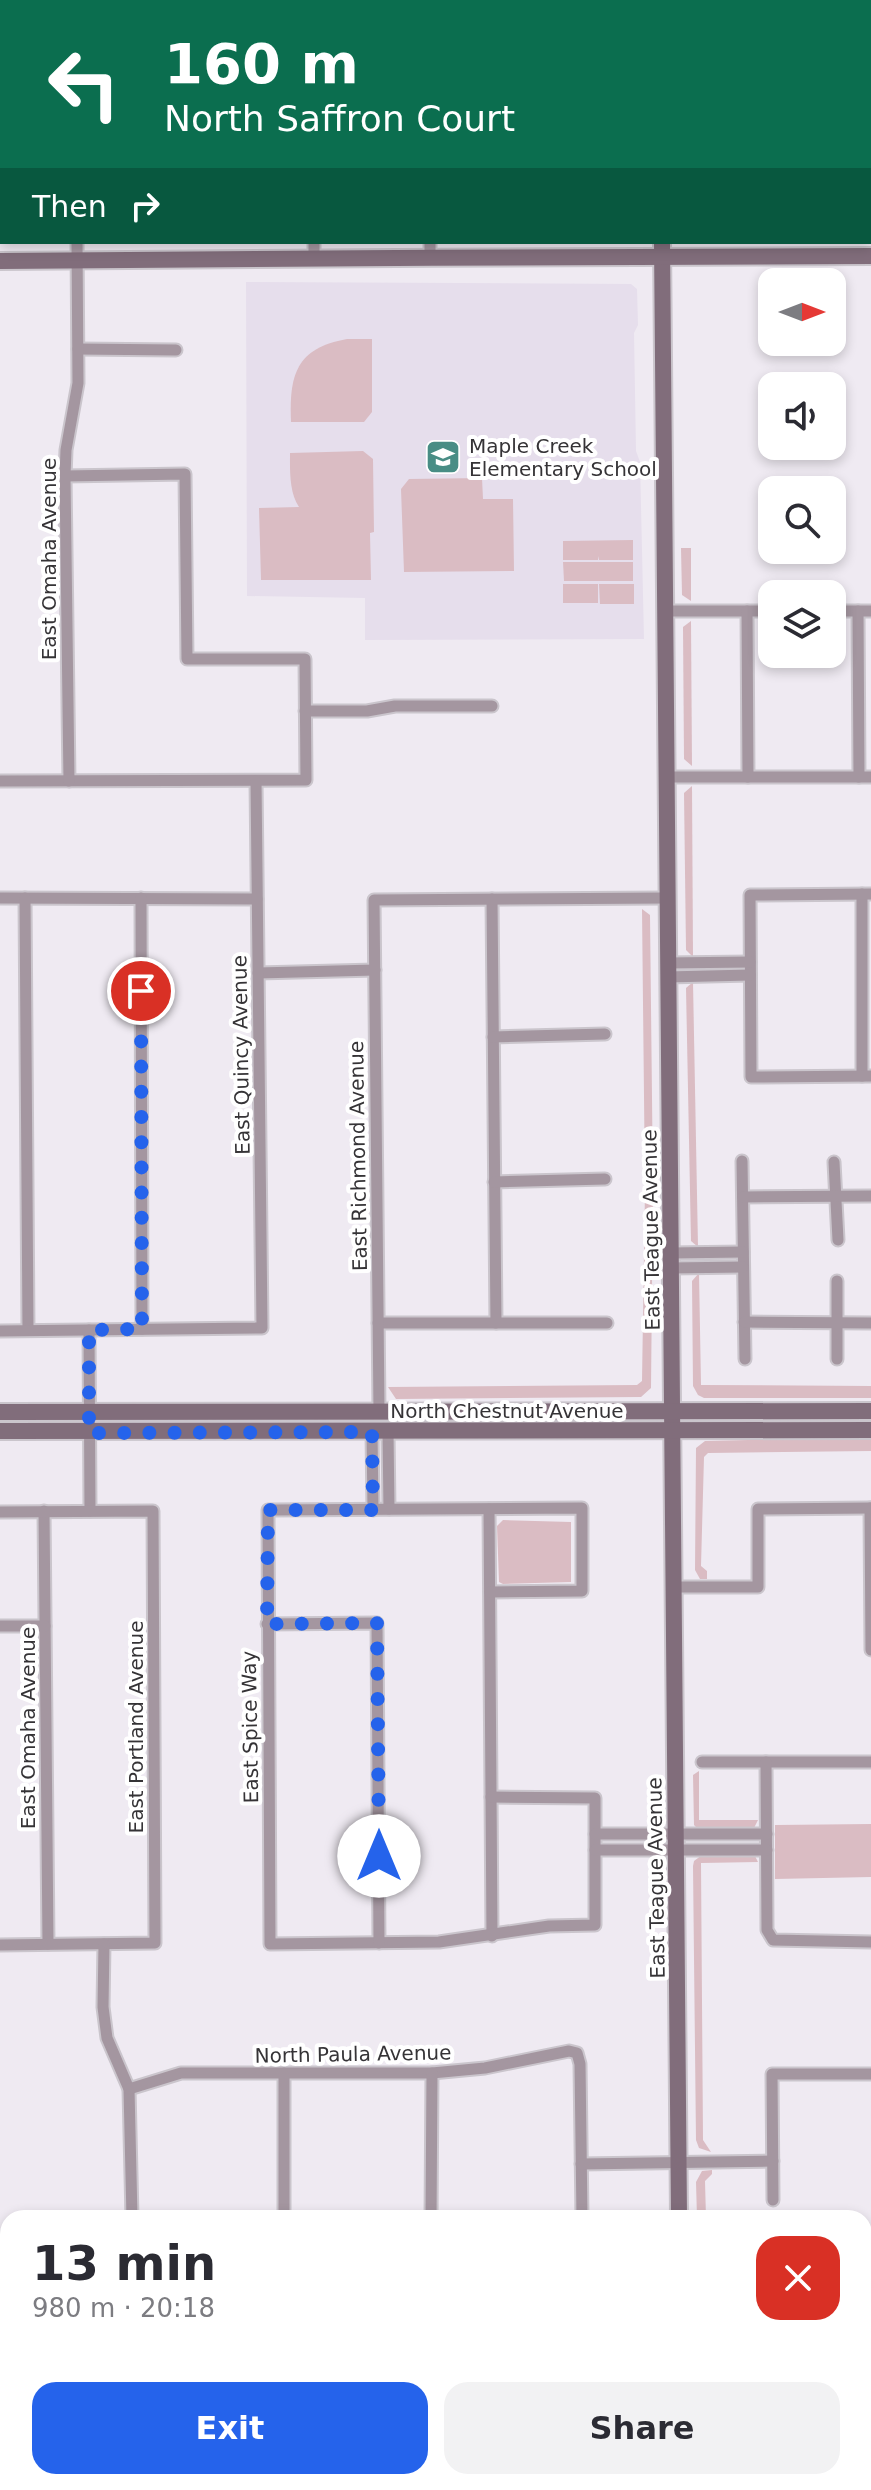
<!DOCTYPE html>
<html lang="en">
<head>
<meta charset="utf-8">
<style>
  body { margin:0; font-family:"DejaVu Sans",sans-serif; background:#f2f2f3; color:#2b2b33; height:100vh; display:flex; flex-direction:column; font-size:30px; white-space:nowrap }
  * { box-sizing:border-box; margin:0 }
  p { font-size:26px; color:#7c7c81 }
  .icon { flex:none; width:44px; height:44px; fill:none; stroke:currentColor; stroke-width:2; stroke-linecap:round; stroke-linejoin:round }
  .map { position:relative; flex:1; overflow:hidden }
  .panel { position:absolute; left:0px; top:2210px; width:872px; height:280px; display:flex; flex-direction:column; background:#fff; border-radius:24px 24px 0 0; box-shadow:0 4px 12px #0003 }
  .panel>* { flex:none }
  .guide { position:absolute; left:0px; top:0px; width:872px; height:244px; box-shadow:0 4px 12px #0003; background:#0b6e4f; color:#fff; overflow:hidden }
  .needle { width:52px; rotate:90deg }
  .buttons { position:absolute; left:758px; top:268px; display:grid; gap:16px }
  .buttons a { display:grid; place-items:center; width:88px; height:88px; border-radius:16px; background:#fff; box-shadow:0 4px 12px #0003; font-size:40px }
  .pin { position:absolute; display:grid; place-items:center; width:68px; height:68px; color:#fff; margin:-34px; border:4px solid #fff; border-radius:50%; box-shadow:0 2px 8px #0007 }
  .me { position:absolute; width:88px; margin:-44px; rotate:0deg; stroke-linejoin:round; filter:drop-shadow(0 0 6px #0008) }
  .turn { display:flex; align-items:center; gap:28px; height:168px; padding:0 32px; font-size:36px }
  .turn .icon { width:104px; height:104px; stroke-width:2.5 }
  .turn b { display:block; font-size:56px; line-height:68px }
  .then { display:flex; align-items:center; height:76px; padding:0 32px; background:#0003; gap:16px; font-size:30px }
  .round { display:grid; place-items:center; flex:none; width:84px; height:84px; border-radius:24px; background:#f2f2f3 }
  .overview { display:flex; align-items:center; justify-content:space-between; height:136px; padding:0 32px }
  h1 { font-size:48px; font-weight:600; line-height:60px }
  .primary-button { display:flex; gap:16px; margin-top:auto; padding:16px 32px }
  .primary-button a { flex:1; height:92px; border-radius:24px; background:#2563eb; color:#fff; font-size:32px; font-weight:600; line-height:92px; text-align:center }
  .primary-button a+a { background:#f2f2f3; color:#2b2b33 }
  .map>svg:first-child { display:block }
</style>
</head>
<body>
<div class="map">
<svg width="871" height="2490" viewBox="0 0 871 2490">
  <rect width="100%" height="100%" fill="#efeaf2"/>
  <polygon fill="#e6deec" points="246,282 631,284 637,289 638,325 634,333 636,451 640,462 644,639 365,640 365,598 247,596"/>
  <g fill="#dabcc3">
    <path d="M 347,339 L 372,339 L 372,412 L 364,422 L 291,422 C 289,375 296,348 347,339 Z"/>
    <path d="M 363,451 L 373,459 L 374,532 L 370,533 L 371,580 L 261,580 L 259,508 L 299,507 C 289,492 290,470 290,453 Z"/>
    <polygon points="482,478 483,499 513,499 514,571 404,572 401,489 409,479"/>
    <polygon points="633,540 633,560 599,560 598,556 598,560 563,560 563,541"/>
    <polygon points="681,548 691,548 691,601 682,595"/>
    <polygon points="563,562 633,562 633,581 564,581"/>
    <rect x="563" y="584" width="35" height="19"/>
    <polygon points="599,584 634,584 634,604 600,604"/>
    <polygon points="691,621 692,766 684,759 683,627"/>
    <polygon points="692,786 693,957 686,950 684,793"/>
    <polygon points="642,909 650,915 653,1189 651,1388 641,1397 396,1399 388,1387 637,1385 642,1381 645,1189"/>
    <polygon points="693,982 698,1247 691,1241 686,988"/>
    <polygon points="699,1273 701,1385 871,1386 871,1398 704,1398 698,1395 693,1386 692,1281"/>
    <polygon points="748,1440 871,1440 871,1451 708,1453 704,1457 701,1566 707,1571 707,1579 700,1579 695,1570 696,1448 705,1441"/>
    <polygon points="503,1520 571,1522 571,1582 503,1584 499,1582 497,1526"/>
    <polygon points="699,1771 699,1820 758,1820 754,1828 698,1829 694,1825 693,1775"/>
    <polygon points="871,1824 871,1877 775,1879 775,1825"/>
    <polygon points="702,1855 751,1855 755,1856 758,1862 701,1863 703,2140 711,2152 699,2148 696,2140 693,1866 694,1861"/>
    <polygon points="712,2170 712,2174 705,2181 706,2218 697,2218 696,2182 702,2171"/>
  </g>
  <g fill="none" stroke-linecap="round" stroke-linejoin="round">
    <g stroke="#cac5cc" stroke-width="15">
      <g id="street">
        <polyline points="77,0 77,2"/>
        <polyline points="427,0 427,2"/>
        <polyline points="743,0 743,2"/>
        <polyline points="870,57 871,57"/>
        <polyline points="870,173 871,173"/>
        <polyline points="314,242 314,260"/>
        <polyline points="430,242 430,259"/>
        <polyline points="78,349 176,350"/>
        <polyline points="665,611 772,611"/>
        <polyline points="747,611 748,777"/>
        <polyline points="832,611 871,611"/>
        <polyline points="858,611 859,777"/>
        <polyline points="305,711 367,711 395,706 492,706"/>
        <polyline points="666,777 871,777"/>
        <polyline points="0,781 306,780 305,659 187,659 185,474 65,476"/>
        <polyline points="69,781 65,476 66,450 78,383 77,242"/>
        <polyline points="862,894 862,1076"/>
        <polyline points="871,894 750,895 751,1077 871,1076"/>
        <polyline points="0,898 257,899"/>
        <polyline points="25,898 28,1330"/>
        <polyline points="141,898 142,1329"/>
        <polyline points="492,899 496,1323"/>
        <polyline points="667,963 750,962"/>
        <polyline points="258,973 375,970"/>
        <polyline points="667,977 750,975"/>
        <polyline points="493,1037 605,1034"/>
        <polyline points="742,1161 745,1359"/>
        <polyline points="834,1162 838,1240"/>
        <polyline points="494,1182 605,1179"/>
        <polyline points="743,1197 871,1196"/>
        <polyline points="671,1253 743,1252"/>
        <polyline points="671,1268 743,1267"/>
        <polyline points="744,1322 871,1323"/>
        <polyline points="378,1323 607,1323"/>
        <polyline points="89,1330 90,1511"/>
        <polyline points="0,1331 262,1328 256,781"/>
        <polyline points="837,1359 837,1281"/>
        <polyline points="379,1411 374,900 666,898"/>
        <polyline points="372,1432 373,1510"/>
        <polyline points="388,1432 389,1509"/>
        <polyline points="870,1508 871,1650"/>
        <polyline points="489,1509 492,1936"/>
        <polyline points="44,1511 48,1944"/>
        <polyline points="0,1512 153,1511 155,1943 0,1945"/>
        <polyline points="674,1587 758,1587 758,1509 871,1508"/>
        <polyline points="490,1592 582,1591 582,1508 268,1510 270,1944 439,1942 549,1926 595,1925 595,1798 491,1797"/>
        <polyline points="267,1624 377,1623 379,1943"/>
        <polyline points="0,1626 45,1626"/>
        <polyline points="702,1762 871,1762"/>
        <polyline points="766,1762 767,1930 773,1940 871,1942"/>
        <polyline points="595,1834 767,1834"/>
        <polyline points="595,1850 767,1850"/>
        <polyline points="104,1944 103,2007 107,2038 129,2089 132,2218"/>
        <polyline points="284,2073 284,2218"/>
        <polyline points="129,2089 181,2073 432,2073 485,2068 569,2051 577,2053 580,2064 582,2218"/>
        <polyline points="581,2164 773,2161"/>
        <polyline points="773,2200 772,2074 871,2074"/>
        <polyline points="431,2218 432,2073"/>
        <polyline points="864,2335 871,2335"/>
        <polyline points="864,2465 871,2465"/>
        <polyline points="137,2482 137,2488 177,2482"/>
      </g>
    </g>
    <g stroke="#cac5cc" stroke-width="20">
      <g id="secondary">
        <polyline points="659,0 659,2"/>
        <polyline points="662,242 679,2218"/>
        <path d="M 0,261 C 290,260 581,255 871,256"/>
        <polyline points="0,1412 871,1411"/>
        <polyline points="0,1431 871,1430"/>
        <polyline points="671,2482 671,2490"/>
        <polyline points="693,2482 693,2490"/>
      </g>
    </g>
    <use href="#street" stroke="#a496a0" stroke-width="11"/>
    <use href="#secondary" stroke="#816d7b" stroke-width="16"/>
  </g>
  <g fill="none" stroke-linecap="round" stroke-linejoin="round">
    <polyline stroke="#2563eb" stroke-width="14" stroke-dasharray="0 25.2" points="141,991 142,1329 89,1330 89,1433 372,1432 373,1510 268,1510 267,1624 377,1623 379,1856"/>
  </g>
  <defs>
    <g id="school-square" transform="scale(1.8)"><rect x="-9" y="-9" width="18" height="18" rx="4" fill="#488d85" stroke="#fff"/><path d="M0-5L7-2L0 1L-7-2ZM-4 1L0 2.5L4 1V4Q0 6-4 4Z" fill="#fff"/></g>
  </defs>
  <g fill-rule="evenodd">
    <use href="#school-square" x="443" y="457"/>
  </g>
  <g text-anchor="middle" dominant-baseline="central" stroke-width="8" stroke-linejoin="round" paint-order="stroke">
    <g font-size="20" fill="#353336" stroke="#fff" text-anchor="start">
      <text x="469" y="446">Maple Creek<tspan x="469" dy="23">Elementary School</tspan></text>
    </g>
    <g font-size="20" fill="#353336" stroke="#fff">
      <text transform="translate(49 559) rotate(-90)">East Omaha Avenue</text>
      <text transform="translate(241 1055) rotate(-91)">East Quincy Avenue</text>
      <text transform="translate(358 1156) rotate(-91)">East Richmond Avenue</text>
      <text transform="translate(651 1230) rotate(-91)">East Teague Avenue</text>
      <text x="507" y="1411">North Chestnut Avenue</text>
      <text transform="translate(136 1727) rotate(-90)">East Portland Avenue</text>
      <text transform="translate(250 1727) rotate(-91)">East Spice Way</text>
      <text transform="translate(28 1728) rotate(-90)">East Omaha Avenue</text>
      <text transform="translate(656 1878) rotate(-91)">East Teague Avenue</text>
      <text transform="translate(353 2054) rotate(-1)">North Paula Avenue</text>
    </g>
  </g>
</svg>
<div class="buttons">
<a><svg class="needle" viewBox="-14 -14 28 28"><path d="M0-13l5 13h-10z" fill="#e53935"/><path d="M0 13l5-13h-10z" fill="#7c7c81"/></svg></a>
<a><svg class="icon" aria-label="sound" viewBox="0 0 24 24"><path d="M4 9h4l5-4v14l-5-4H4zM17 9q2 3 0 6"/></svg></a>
<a><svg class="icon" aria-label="search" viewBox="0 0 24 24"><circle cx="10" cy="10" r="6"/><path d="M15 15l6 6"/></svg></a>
<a><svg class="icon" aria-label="layers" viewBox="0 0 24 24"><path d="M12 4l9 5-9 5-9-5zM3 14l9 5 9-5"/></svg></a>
</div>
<div class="pin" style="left:141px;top:991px;background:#d93025"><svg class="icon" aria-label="arrive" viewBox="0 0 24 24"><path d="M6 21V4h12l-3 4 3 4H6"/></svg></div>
<svg class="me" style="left:379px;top:1856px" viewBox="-20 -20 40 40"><circle r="19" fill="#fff"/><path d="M0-13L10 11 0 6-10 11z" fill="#2563eb"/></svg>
<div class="guide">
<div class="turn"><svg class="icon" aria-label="left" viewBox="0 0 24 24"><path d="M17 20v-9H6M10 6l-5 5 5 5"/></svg><div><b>160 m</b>North Saffron Court</div></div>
<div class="then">Then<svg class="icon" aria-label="right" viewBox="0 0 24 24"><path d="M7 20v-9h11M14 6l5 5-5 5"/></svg></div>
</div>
<section class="panel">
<div class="overview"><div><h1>13 min</h1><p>980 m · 20:18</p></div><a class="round" style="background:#d93025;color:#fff"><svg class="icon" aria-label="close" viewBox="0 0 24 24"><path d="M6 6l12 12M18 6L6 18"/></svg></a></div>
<div class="primary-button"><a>Exit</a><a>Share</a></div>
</section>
</div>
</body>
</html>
